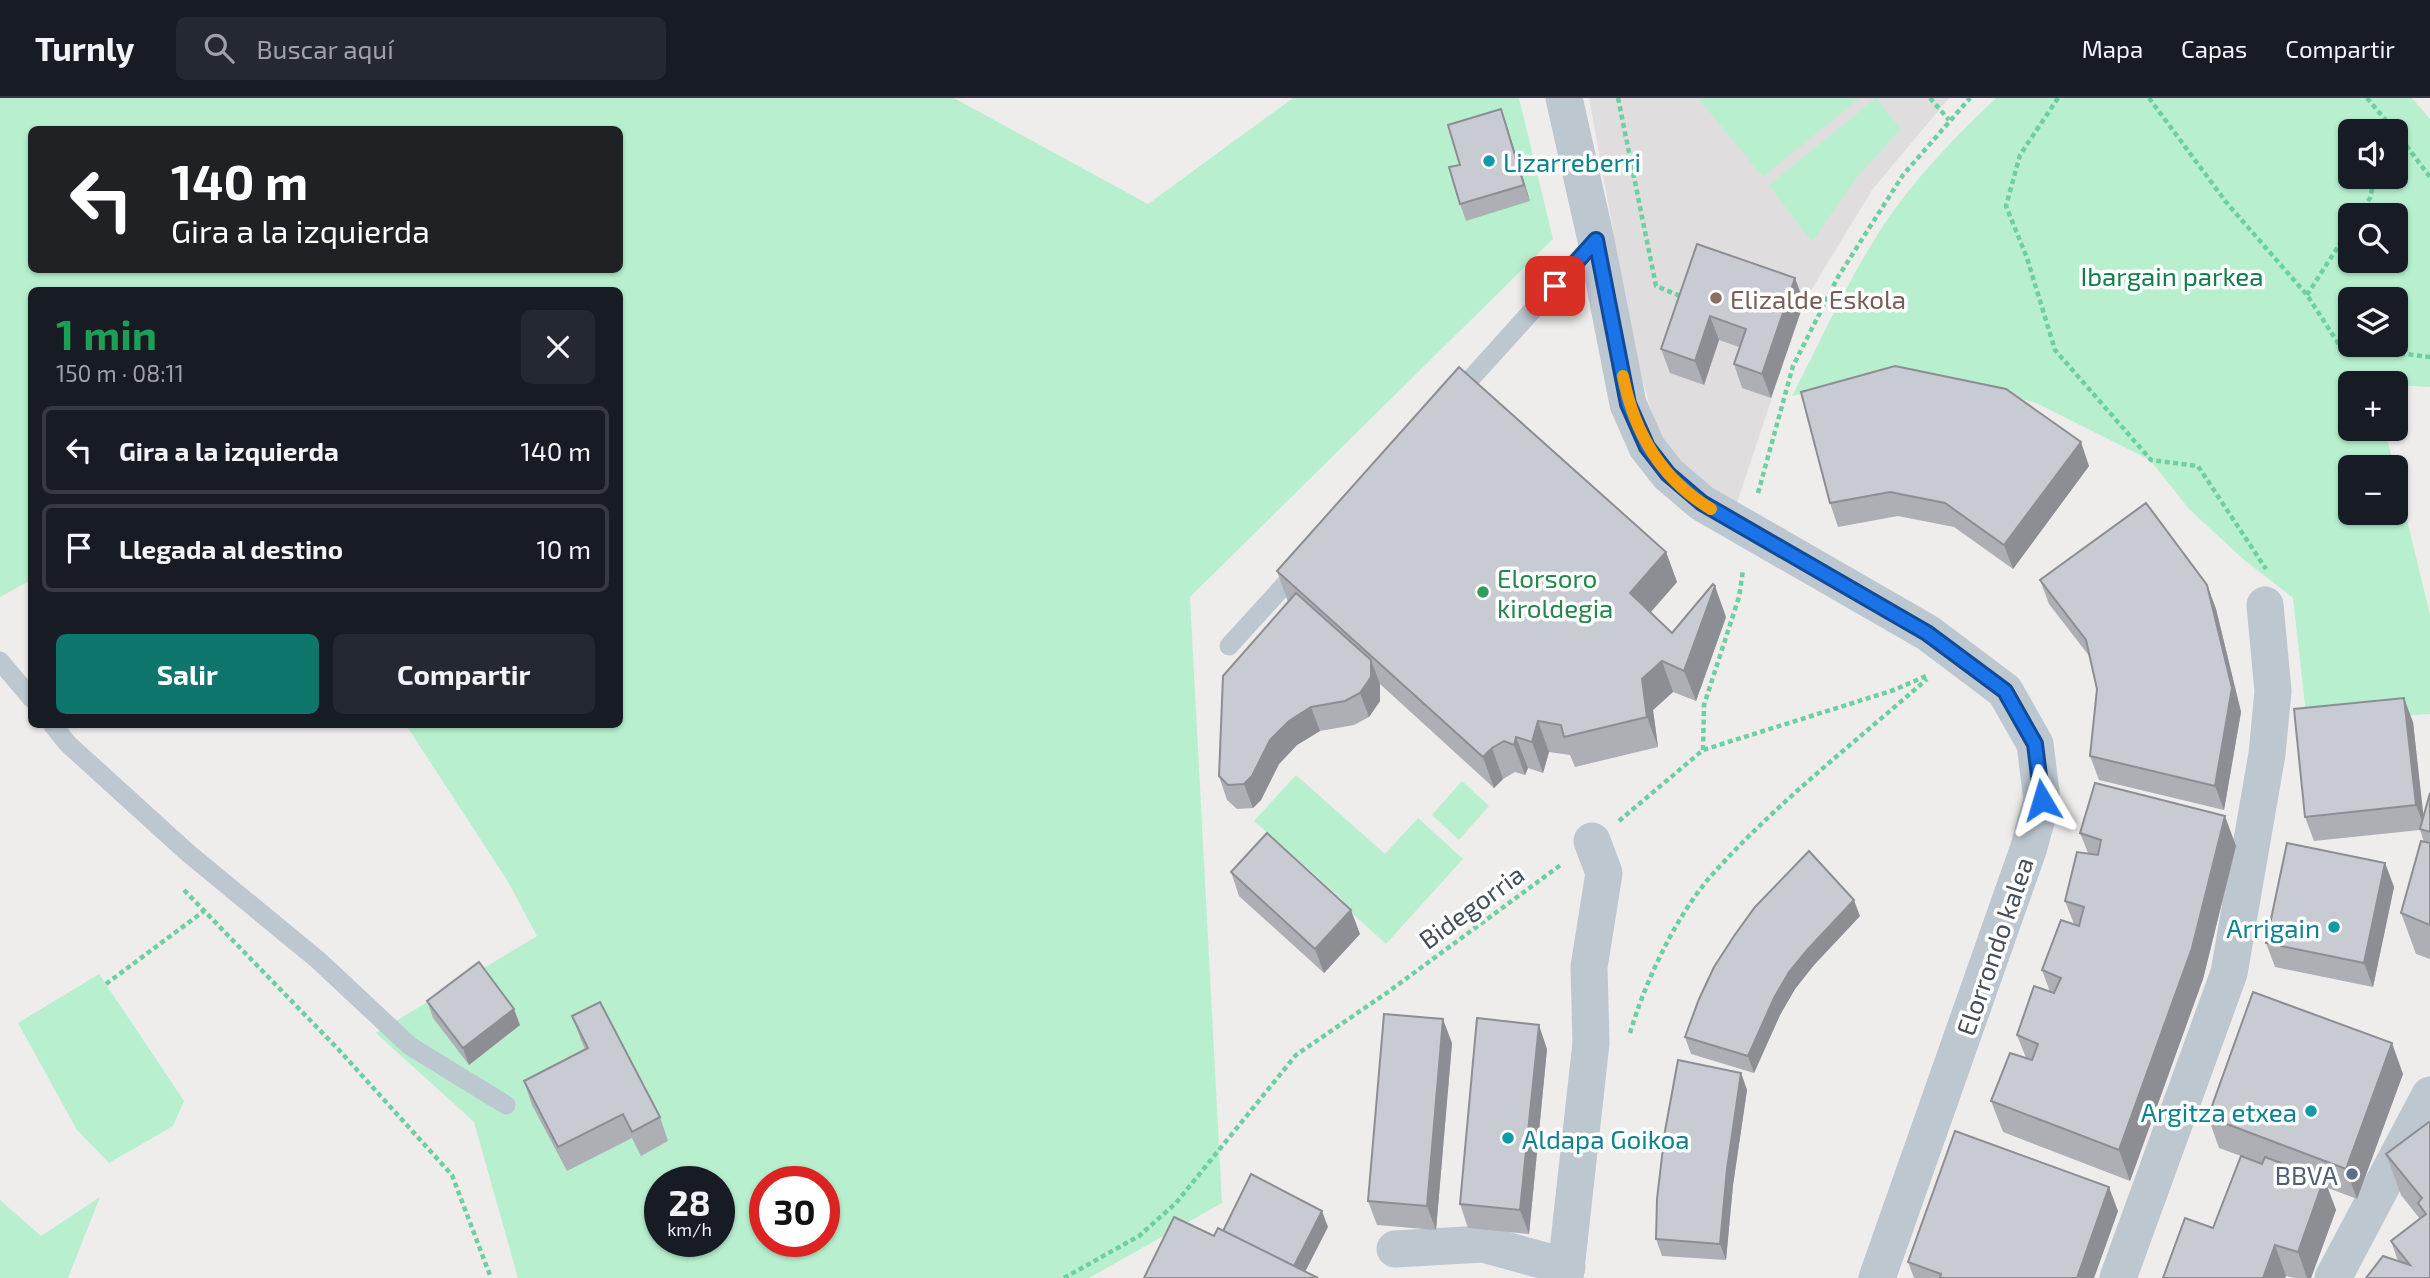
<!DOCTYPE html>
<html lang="es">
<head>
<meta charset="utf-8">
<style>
  body { margin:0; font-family:"Exo 2",sans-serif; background:#242831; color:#f1f3f6; height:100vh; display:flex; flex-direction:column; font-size:26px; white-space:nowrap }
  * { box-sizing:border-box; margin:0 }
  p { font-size:23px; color:#9ea1a6 }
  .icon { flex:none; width:38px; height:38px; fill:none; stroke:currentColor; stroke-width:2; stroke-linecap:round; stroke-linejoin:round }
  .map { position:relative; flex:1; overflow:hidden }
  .drawer { position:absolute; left:28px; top:189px; width:595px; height:441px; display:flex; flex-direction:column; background:#171b24; border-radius:10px; box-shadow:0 2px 5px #0004 }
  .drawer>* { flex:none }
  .banner { position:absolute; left:28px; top:28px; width:595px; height:147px; border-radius:10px; box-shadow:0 2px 5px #0004; background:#202124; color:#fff; overflow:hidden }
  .tools { position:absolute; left:2338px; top:21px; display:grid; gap:14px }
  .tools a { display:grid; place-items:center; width:70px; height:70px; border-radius:10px; background:#171b24; box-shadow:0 2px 5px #0004; font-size:35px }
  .speed { position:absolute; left:644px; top:1068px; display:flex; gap:14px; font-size:35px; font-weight:700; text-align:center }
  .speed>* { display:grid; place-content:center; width:91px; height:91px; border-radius:50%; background:#171b24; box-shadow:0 2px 5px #0004; line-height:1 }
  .speed small { font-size:18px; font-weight:400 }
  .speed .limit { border:10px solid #d22; background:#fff; color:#111 }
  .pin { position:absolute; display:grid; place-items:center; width:60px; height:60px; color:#fff; margin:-30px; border-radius:14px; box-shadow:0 4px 10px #0006 }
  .me { position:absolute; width:77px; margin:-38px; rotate:353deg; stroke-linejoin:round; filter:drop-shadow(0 0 5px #0008) }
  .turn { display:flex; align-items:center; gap:24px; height:147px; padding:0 28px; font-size:32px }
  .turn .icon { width:91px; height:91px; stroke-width:2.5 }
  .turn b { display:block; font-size:49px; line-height:60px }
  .round { display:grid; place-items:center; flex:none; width:74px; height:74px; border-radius:10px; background:#242831 }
  .summary { display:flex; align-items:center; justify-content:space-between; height:119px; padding:0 28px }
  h1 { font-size:42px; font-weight:700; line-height:52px; color:#1e9e55 }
  .button { display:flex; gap:14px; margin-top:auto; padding:14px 28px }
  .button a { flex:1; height:80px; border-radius:10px; background:#0f766e; color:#fff; font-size:28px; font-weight:700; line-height:80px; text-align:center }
  .button a+a { background:#242831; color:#f1f3f6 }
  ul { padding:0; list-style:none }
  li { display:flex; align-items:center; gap:21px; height:88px; margin:0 14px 10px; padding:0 14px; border:4px solid #363941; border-radius:10px }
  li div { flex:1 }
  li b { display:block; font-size:26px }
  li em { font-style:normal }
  header { display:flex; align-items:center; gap:42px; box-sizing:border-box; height:98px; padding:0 35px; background:#171b24; border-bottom:2px solid #363941 }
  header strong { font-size:33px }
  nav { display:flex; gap:38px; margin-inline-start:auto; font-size:24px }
  .search { width:490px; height:63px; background:#242831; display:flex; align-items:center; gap:18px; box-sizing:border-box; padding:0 24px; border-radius:10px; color:#9ea1a6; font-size:26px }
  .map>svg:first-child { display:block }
</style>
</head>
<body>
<header>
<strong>Turnly</strong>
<div class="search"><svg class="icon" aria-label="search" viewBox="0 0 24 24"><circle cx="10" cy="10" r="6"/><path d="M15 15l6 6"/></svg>Buscar aquí</div>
<nav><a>Mapa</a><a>Capas</a><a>Compartir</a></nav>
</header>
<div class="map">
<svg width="2430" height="1180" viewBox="0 0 2430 1180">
  <rect width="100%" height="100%" fill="#efecec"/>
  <polygon fill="#e0ddde" points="1589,0 1949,0 1872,92 1804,204 1737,405 1706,387 1679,364 1658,336 1637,263"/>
  <g fill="#b8f0cf" fill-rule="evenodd">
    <path d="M 0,0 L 954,0 L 1148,106 L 1293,0 L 1519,0 L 1553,141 L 1190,499 L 1222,1105 L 1089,1180 L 518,1180 L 474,1024 L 376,935 L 537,838 L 507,782 L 406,627 L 620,626 L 620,192 L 32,192 L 31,482 L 0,499 ZM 32,32 L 620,32 L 620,172 L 32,172 ZM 660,1083 L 719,1083 L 719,1143 L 660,1143 ZM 765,1083 L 824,1083 L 824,1143 L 765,1143 Z"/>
    <polygon points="1698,0 1860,0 1763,79"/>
    <polygon points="1876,0 1901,31 1857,79 1812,144 1769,87"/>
    <path d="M 1996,0 L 2412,0 L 2430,21 L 2430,289 L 2396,287 L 2396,285 L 2350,285 L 2350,331 L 2385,331 L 2394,369 L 2350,369 L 2350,415 L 2396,415 L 2396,376 L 2430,517 L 2430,616 L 2307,625 L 2293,500 L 2243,461 L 2189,411 L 2150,362 L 2036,305 L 1975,287 L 1890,275 L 1792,298 C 1823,238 1851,175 1889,119 C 1920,75 1957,37 1996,0 ZM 2350,33 L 2396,33 L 2396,79 L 2350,79 ZM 2350,117 L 2396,117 L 2396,163 L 2350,163 ZM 2350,201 L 2396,201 L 2396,247 L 2350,247 Z"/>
    <polygon points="1296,677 1385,756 1418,720 1463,761 1386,846 1341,805 1343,802 1254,723"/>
    <polygon points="1462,683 1489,708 1459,742 1432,717"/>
    <polygon points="99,876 184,1003 173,1028 109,1065 77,1032 18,925"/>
    <polygon points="100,1099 68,1180 0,1180 0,1102 41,1138"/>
  </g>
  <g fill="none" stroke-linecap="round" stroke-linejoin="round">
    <g stroke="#6ecfa2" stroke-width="4.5" stroke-dasharray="5 3.5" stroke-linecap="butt">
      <polyline points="1618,0 1656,188 1685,200"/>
      <polyline points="1930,0 1949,22"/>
      <polyline points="2058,0 2020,57 2006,108 2027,160 2055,252 2151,362 2198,368 2266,471"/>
      <polyline points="2149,0 2226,104 2307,197 2340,248 2430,259"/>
      <polyline points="2367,0 2395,33"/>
      <polyline points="2396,34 2430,79"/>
      <polyline points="2358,117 2370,100 2375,79"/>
      <polyline points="2307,197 2350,130"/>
      <polyline points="1758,395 1793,268 1838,179 1903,77 1970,0"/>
      <polyline points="1703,652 1704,607 1739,499 1743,472"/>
      <polyline points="1619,723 1703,652 1894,592 1926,578"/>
      <polyline points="184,792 339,952 452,1077 491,1180"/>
      <polyline points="106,886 204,813"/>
      <path d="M 1630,935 C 1645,884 1675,820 1710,779 C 1775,706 1854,645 1927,581"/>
      <polyline points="1064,1180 1139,1138 1176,1105 1296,957 1388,894 1562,766"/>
    </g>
    <g stroke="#bcc7d0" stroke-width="19">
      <polyline points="1456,297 1596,142"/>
      <polyline points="1229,548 1300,470"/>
      <polyline points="0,563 32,601"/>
      <polyline points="52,626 68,646 188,755 318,862 410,948 506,1007"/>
    </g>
    <g stroke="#bcc7d0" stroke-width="37">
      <polyline points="1564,0 1596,142 1628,306 1647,349 1668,376 1702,405 1928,535 2005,593 2035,646 2042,702 2028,752 1877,1180"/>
      <polyline points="1395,1151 1483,1146 1567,1169"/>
      <polyline points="1565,1180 1591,945 1589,869 1604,775 1592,743"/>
      <polyline points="2118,1180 2229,875 2267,656 2273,593 2265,507"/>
      <polyline points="2333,1180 2430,997"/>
    </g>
  </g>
  <g fill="#adafb5">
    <polygon points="1501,11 1530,103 1466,123 1460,106 1460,67"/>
    <polygon points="1697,146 1804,204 1771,300 1742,290 1734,266 1739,249 1719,242 1704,287 1670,275 1661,251"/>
    <polygon points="1895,268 2089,368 2013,471 1954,429 1898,418 1838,429 1830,405"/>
    <polygon points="1666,454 1677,484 1651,514 1672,535 1726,519 1696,603 1673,594 1653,612 1658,649 1575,669 1570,657 1549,654 1543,675 1528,670 1525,677 1515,674 1503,681 1494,690 1380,586 1380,603 1369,619 1354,627 1320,633 1297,647 1279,666 1261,702 1253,710 1237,711 1227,702 1219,678 1288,504 1277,473"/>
    <polygon points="2040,482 2207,487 2216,511 2241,614 2224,712 2099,682 2090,658 2097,591 2090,559 2049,506"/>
    <polygon points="2413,624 2423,719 2430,695 2430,861 2416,856 2401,815 2424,744 2420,732 2314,743 2305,719"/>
    <polygon points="2080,735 2236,748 2203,881 2130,1083 2003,1034 1991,1003 2026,960 2017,937 2050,894 2042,872 2074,826 2065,803 2088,755"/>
    <polygon points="2385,765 2394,789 2373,889 2275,869 2266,845"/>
    <polygon points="1231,774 1360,836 1324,875 1239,798"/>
    <polygon points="1860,818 1814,867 1795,891 1780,917 1754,975 1691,956 1685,939"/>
    <polygon points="427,903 520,927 469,967 433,920"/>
    <polygon points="572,918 660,1019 668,1043 641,1058 632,1040 567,1073 532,1007 524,983 585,951 581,942"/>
    <polygon points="1452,945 1436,1132 1377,1127 1368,1103"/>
    <polygon points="1547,951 1529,1136 1468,1130 1460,1106"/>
    <polygon points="1741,975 1747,992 1733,1087 1726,1162 1662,1158 1656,1141"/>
    <polygon points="2403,976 2357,1101 2328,1090 2336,1112 2311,1180 2294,1180 2286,1178 2285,1180 2163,1180 2213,1130 2249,1061 2219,1050 2208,1019"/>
    <polygon points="2430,1025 2430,1180 2398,1163 2391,1143 2420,1121 2401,1097 2386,1056"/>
    <polygon points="2118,1113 2094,1180 1914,1180 1908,1164"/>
  </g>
  <g fill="#8d8e93">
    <polygon points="1501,11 1507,28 1530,103 1524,87"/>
    <polygon points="1795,180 1804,204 1771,300 1762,276"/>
    <polygon points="1710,218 1719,242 1704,287 1695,263"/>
    <polygon points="2081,344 2089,368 2013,471 2004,447"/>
    <polygon points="1666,454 1677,484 1641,525 1630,495"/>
    <polygon points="2207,487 2216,511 2241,614 2224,712 2215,688"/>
    <polygon points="1715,488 1726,519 1696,603 1684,573"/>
    <polygon points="1371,562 1380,586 1380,603 1369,619 1360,595"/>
    <polygon points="1662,563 1673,594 1653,612 1658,649 1647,619 1642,581"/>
    <polygon points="2404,600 2413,624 2425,731 2416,707"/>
    <polygon points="1311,609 1320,633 1297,647 1279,666 1261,702 1253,710 1244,686 1270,642 1289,623"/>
    <polygon points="1538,623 1549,654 1543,675 1532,644"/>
    <polygon points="1516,639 1528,670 1525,677 1514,647"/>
    <polygon points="1492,650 1503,681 1494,690 1483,659"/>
    <polygon points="2225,718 2236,748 2203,881 2130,1083 2119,1052"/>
    <polygon points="2385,765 2394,789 2373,889 2364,865"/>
    <polygon points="1854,802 1860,818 1814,867 1795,891 1780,917 1754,975 1748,958 1774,900 1789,874 1808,851"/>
    <polygon points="1351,812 1360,836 1324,875 1315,851"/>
    <polygon points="514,911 520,927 469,967 463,950"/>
    <polygon points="1443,921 1452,945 1436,1132 1427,1108"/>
    <polygon points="1539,927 1547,951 1529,1136 1520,1112"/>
    <polygon points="2392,945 2403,976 2357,1101 2346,1071"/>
    <polygon points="1741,975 1747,992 1733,1087 1726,1162 1720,1146 1727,1071"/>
    <polygon points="2324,1081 2336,1112 2311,1180 2307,1180 2298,1154"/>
    <polygon points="2109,1089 2118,1113 2094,1180 2077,1180"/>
    <polygon points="1322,1113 1328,1129 1302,1180 1291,1173"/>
    <polygon points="2275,1147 2286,1178 2285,1180 2263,1180"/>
  </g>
  <g fill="#c9cbd2" stroke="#8d8e93" stroke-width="2">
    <polygon points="1501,11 1524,87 1460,106 1449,69 1460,67 1448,27"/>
    <polygon points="1697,146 1795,180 1762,276 1734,266 1746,231 1710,218 1695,263 1661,251"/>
    <polygon points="1895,268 2006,291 2081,344 2004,447 1945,405 1890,394 1830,405 1801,294"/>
    <polygon points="1459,269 1666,454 1630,495 1672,535 1713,486 1715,488 1684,573 1662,563 1642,581 1647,619 1564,639 1561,627 1538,623 1532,644 1516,639 1514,647 1504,643 1492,650 1483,659 1277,473"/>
    <polygon points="2146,405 2207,487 2232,590 2215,688 2090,658 2097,591 2086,542 2040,482"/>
    <polygon points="1296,495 1371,562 1371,579 1360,595 1345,603 1311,609 1289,623 1270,642 1252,678 1244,686 1228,687 1219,678 1223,578"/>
    <polygon points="2404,600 2416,707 2305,719 2294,611"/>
    <polygon points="2095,685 2225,718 2192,850 2119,1052 1991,1003 2010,955 2032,962 2038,946 2017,937 2034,888 2054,895 2061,880 2042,872 2061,822 2079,828 2084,809 2065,803 2077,754 2098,757 2101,742 2080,735"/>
    <polygon points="2430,695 2430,734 2420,731"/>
    <polygon points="1267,735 1351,812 1315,851 1231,774"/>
    <polygon points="2421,743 2430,745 2430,827 2401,815"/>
    <polygon points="2287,745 2385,765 2364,865 2266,845"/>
    <polygon points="1809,753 1854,802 1808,851 1789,874 1774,900 1748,958 1685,939 1699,901 1714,869 1734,838 1755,809"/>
    <polygon points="479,864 514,911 463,950 427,903"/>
    <polygon points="2253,894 2392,945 2346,1071 2208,1019"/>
    <polygon points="600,904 660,1019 632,1034 623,1016 558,1049 524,983 588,950 572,918"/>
    <polygon points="1384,916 1443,921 1427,1108 1368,1103"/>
    <polygon points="1477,920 1539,927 1520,1112 1460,1106"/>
    <polygon points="1678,962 1741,975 1727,1071 1720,1146 1656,1141 1657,1101 1665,1033"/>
    <polygon points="2429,1024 2430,1025 2430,1180 2366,1180 2383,1158 2410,1167 2391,1143 2426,1116 2418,1105 2422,1100 2386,1056"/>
    <polygon points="1955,1033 2109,1089 2077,1180 1940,1180 1941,1176 1908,1164"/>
    <polygon points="2241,1058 2262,1066 2265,1059 2324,1081 2298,1154 2275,1147 2263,1180 2163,1180 2185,1120 2213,1130"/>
    <polygon points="1251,1076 1322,1113 1294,1168 1223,1133"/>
    <polygon points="1174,1119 1214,1138 1218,1130 1318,1180 1144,1180"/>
  </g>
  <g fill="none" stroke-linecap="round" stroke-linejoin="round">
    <g stroke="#114b97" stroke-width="18">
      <polyline id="route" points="1555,188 1596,142 1628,306 1647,349 1668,376 1702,405 1927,535 2005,593 2035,646 2042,702"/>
    </g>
    <use href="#route" stroke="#1a73e8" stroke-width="12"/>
    <path stroke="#f59e0b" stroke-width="12" d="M 1623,278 C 1634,334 1661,381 1711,411"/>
  </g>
  <g fill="#0f9aa8" stroke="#fff" stroke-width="2.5">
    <circle cx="1489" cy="63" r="7"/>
    <circle cx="2334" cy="829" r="7"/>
    <circle cx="2311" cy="1013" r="7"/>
    <circle cx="1508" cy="1040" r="7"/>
  </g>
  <circle fill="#8d6e63" stroke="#fff" stroke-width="2.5" cx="1716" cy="200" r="7"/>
  <circle fill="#2e9e5b" stroke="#fff" stroke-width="2.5" cx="1483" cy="494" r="7"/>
  <circle fill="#5c6f8a" stroke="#fff" stroke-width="2.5" cx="2352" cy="1076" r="7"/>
  <g text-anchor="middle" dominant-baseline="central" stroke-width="7" stroke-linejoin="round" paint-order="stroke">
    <g font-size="26" fill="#0d838f" stroke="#fff" text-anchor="start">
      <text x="1503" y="63">Lizarreberri</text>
      <text x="2320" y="829" text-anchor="end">Arrigain</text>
      <text x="2297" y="1013" text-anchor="end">Argitza etxea</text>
      <text x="1522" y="1040">Aldapa Goikoa</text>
    </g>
    <g font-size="26" fill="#127e4b" stroke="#fff">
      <text x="2172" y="177">Ibargain parkea</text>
    </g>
    <g font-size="26" fill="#785e54" stroke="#fff" text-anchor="start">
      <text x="1730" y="200">Elizalde Eskola</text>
    </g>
    <g font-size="26" fill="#27864d" stroke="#fff" text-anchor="start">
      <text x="1497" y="479">Elorsoro<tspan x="1497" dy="30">kiroldegia</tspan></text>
    </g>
    <g font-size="26" fill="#444f5b" stroke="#fff">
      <text transform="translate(1471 808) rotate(-36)">Bidegorria</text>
      <text transform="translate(1994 848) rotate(-71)">Elorrondo kalea</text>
    </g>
    <g font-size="26" fill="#4e5e75" stroke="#fff" text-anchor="end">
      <text x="2338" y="1076">BBVA</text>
    </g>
  </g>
</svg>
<div class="tools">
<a><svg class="icon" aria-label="sound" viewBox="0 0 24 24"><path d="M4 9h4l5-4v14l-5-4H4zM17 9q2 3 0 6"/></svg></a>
<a><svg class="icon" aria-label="search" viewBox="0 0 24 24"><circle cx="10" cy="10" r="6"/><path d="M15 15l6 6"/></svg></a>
<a><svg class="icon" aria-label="layers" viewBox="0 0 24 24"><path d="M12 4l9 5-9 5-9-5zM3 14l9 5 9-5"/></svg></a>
<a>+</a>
<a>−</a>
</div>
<div class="speed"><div>28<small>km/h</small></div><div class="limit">30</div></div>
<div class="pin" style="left:1555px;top:188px;background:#d93025"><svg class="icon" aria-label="arrive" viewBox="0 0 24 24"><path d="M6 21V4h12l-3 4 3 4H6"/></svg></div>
<svg class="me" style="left:2042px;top:702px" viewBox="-20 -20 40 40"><path d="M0-17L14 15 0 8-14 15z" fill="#1a73e8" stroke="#fff" stroke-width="4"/></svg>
<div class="banner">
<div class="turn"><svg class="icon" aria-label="left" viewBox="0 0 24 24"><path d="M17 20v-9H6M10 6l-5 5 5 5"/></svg><div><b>140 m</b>Gira a la izquierda</div></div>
</div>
<section class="drawer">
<div class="summary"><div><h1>1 min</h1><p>150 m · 08:11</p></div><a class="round"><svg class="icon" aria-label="close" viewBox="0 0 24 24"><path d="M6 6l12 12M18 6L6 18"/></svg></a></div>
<ul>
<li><svg class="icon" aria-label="left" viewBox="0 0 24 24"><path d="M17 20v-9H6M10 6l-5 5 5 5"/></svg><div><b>Gira a la izquierda</b></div><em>140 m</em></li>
<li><svg class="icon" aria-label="arrive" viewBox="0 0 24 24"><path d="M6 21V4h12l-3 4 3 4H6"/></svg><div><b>Llegada al destino</b></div><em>10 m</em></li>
</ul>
<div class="button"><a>Salir</a><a>Compartir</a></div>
</section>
</div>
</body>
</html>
